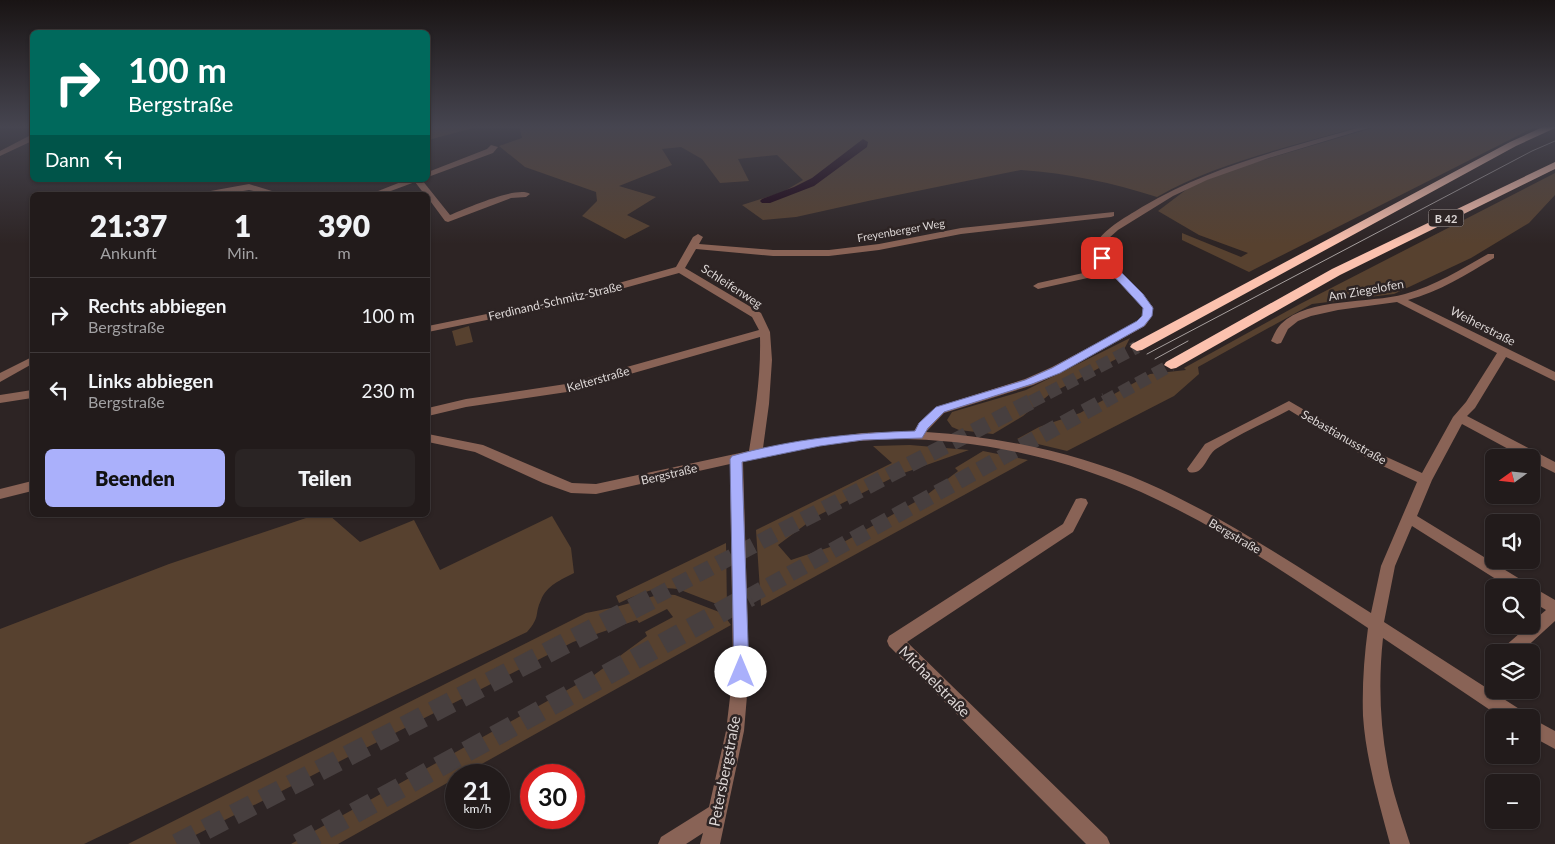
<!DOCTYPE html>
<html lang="de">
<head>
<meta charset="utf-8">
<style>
  body { margin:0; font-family:Lato,sans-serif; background:#2a2424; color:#f1f3f6; height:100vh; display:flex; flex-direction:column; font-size:19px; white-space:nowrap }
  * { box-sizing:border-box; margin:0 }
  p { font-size:16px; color:#a2a1a3 }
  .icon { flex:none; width:28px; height:28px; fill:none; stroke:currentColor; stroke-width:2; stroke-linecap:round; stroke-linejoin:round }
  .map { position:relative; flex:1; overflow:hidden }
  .details { position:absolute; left:30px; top:192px; width:400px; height:325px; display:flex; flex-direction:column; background:#221b1b; border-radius:8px; box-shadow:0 1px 4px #0004,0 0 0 1px #3f393a }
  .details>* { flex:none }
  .hud { position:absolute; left:30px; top:30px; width:400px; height:152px; border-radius:8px; box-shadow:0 1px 4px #0004,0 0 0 1px #3f393a; background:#00695c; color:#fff; overflow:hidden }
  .needle { width:32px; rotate:255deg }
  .tools { position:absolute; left:1485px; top:449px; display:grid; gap:10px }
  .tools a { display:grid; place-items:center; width:55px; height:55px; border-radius:8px; background:#221b1b; box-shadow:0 1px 4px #0004,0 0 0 1px #3f393a; font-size:25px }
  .speed { position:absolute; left:445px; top:764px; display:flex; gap:10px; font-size:25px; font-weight:700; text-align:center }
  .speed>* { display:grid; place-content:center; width:65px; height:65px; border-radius:50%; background:#221b1b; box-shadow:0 1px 4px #0004,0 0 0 1px #3f393a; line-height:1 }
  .speed small { font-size:12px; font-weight:400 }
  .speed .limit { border:8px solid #d22; background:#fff; color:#111 }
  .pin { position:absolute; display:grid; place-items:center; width:42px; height:42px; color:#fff; margin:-21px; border-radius:10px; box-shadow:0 2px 8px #0006 }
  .me { position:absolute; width:55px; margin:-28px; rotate:0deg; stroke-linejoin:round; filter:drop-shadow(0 0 4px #0008) }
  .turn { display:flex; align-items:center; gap:18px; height:105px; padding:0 15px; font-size:22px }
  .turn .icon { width:65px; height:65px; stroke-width:2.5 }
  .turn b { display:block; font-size:35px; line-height:42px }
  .then { display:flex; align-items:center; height:48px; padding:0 15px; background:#0003; gap:10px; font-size:19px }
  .eta { display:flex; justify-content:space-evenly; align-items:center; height:85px; text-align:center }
  .eta b { font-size:30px; font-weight:800; line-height:35px }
  .cta { display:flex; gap:10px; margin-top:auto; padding:10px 15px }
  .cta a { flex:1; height:58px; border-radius:8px; background:#aab0fb; color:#111; font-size:20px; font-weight:800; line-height:58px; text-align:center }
  .cta a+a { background:#2a2424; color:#f1f3f6 }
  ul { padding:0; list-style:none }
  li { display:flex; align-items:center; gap:15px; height:75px; padding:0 15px; border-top:1px solid #3f393a }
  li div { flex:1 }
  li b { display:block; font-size:19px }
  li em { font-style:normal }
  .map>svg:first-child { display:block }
</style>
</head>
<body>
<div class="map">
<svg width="1555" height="844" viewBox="0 0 1555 844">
  <rect width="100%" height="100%" fill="#2d2424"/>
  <g fill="#57412f">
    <polygon points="428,126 481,126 428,140"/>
    <path d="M 519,126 L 1360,126 C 1292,147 1220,161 1157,197 C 1113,183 1068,173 1021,170 L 868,201 L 796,217 L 763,220 L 742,205 L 783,192 L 803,180 L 777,155 L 738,159 L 749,181 L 720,183 L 702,159 L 681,147 L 662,149 L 672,165 L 619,186 L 656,197 L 627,215 L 650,226 L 625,239 L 582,216 L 597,201 L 596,192 L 525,167 L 499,146 L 522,138 Z"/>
    <polygon points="1379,126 1537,126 1249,272 1182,240 1182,233 1241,257 1248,253 1199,235 1158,211 1191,186 1236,168"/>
    <polygon points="1555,173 1555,195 1529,223 1471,258 1394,294 1312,304 1198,367 1199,374 1174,396 1067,451 1017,439 1039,427 1080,413 1150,374 1186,370 1184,368 1300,304"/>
    <polygon points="469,326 473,342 456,346 452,331"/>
    <polygon points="1130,338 1120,357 1050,394 1023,416 993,434 959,430 952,427 947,420 952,412 1026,390"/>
    <polygon points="910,445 969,450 898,475 817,516 778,545 791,560 842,543 924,497 958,471 955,468 983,451 1028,460 761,606 756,530 892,463 873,446"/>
    <path d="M 315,515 L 329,515 L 360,542 L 414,520 L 440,570 L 552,516 L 571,548 L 574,573 C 561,580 547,585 541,600 C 534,615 541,616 527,632 L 84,844 L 0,844 L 0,629 L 169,564 Z"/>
    <path d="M 726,543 L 727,608 L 678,589 C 654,586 640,594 619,603 L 616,596 Z"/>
    <polygon points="661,594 675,595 727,615 726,618 731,625 462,775 456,775 456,778 338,844 291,844 594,675 647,636 645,632 673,617 667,609 639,623 637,620 573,642 178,844 128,844 586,613 616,607"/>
  </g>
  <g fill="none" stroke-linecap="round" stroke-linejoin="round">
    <polygon fill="#1b0214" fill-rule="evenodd" points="863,139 868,142 867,147 814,186 770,203 762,203 760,201 762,199 794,187 812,178"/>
    <g stroke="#473f3f" stroke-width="13" stroke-dasharray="13 6" stroke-linecap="butt">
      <polyline points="1031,402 1137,347"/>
      <polyline points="1104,402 1171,365"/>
    </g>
    <g stroke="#473f3f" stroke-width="16" stroke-dasharray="16 8" stroke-linecap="butt">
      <polyline points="654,597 1034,400"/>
      <polyline points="748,597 1106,400"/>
    </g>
    <g stroke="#473f3f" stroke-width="21" stroke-dasharray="21 11" stroke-linecap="butt">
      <polyline points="177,844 657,596"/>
      <polyline points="298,844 750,596"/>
    </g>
    <g fill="#896356" fill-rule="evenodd">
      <path d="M 1364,126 L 1375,126 L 1269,158 L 1207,180 L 1173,196 L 1118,230 L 1109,238 L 1103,248 L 1111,262 L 1153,307 L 1152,316 L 1145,326 L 1060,373 L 1033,385 L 944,413 L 926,432 C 1002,437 1078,453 1147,483 C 1226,518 1298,567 1371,613 L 1381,566 L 1417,482 L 1370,460 L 1289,410 C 1265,423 1239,434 1216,449 C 1206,456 1204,476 1189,472 L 1187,469 L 1205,444 L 1289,401 L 1380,454 L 1422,473 L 1453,417 L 1466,402 L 1497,353 L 1397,302 L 1338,310 L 1311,316 L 1298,321 L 1288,329 L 1281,343 L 1277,344 L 1271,341 C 1274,335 1276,329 1281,324 C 1309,297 1369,304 1405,294 C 1435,286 1461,269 1488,254 L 1494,254 L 1494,258 C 1467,274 1439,292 1408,300 L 1555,372 L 1555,381 L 1506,357 L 1475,408 L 1467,416 L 1555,462 L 1555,473 L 1531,461 L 1531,458 L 1525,458 L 1462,424 L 1432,480 L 1417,516 L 1528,584 L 1530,587 L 1536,589 L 1555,600 L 1555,621 L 1521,652 L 1502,652 L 1504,647 L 1529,625 L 1531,625 L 1531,623 L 1546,610 L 1531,601 L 1531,588 L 1510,588 L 1412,526 L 1395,566 L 1384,622 L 1524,712 L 1526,718 L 1502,718 L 1383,638 C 1378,684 1380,731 1390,777 C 1395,799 1403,822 1410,844 L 1390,844 C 1379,802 1366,760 1363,716 C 1362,687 1364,657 1368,628 C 1300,583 1232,535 1158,500 C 1077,461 985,439 895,439 C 844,440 792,450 743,461 L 749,672 L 744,731 L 720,844 L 700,844 L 703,833 L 686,844 L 658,844 L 661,837 L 709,807 L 726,731 L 733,672 L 730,464 L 596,494 L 571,493 L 543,483 L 475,452 L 428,442 L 428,434 L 483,445 L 572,483 L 596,484 L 749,451 C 755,413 761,376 760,337 L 567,392 L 466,407 L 428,416 L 428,408 L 466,399 L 566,384 L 759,330 L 752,317 L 679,273 L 566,304 L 428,332 L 428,326 L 565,298 L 676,267 L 693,237 L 698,234 L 703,237 L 699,244 L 773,250 L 829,250 L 879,244 L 961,228 L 1114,212 L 1114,216 L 1111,217 L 961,234 L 879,250 L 829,256 L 773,256 L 696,249 L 685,268 L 761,313 L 770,332 L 772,360 L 769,404 L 763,448 L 862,433 L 914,431 L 919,423 L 936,407 L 1025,379 L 1052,367 L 1137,322 L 1142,316 L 1143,307 L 1110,273 L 1038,289 L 1033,286 L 1038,283 L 1106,268 L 1093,248 C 1104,228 1123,219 1142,207 C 1214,165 1285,149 1364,126 Z"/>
      <polygon points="29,136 32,136 32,141 0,156 0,151"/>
      <polygon points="491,145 498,147 493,153 428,177 428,172 487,149"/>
      <path d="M 406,180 L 422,180 L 450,215 C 465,209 518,185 530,194 L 526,197 L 511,198 L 448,222 L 445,221 L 428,198 L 428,195 L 425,195 L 415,182 L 380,195 L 368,195 Z"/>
      <polygon points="249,184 285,195 271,195 249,190 219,195 201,195 205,192"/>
      <polygon points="32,357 32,364 0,382 0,373"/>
      <polygon points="32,390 32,398 0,403 0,395"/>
      <polygon points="32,481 32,491 0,499 0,489"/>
      <polygon points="1081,498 1086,499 1088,503 1073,532 907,642 1107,837 1110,844 1086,844 889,646 887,641 889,636 1063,524 1076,499"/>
      <polygon points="1531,718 1555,731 1555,749 1531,736"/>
    </g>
    <g fill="#fbc1ae" fill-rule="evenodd">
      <polygon points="1545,126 1555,126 1555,128 1516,146 1142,350 1137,351 1130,347 1132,344 1510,142"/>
      <polygon points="1555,162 1555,169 1340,275 1176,368 1171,369 1164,365 1166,362 1332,269"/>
    </g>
    <g stroke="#a69f9e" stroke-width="1">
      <polyline points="1147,354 1532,151 1555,141"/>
      <polyline points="1155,359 1188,341"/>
    </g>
  </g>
  <linearGradient id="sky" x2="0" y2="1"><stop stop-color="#191414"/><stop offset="0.52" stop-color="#464550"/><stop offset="1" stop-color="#464550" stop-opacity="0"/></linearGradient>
  <rect width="1555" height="244" fill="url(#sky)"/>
  <path fill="#aab0fb" stroke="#6e72a3" d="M 1102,255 L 1105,256 L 1143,294 L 1153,308 L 1152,316 L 1144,326 L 1060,373 L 1032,384 L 944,412 L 928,428 L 922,438 L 863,440 L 820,446 L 742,462 L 749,672 L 747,677 L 741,679 L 736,677 L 734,672 L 730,459 L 732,456 C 791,439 853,433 915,431 L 919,423 L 936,407 L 1025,380 L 1052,368 L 1137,321 L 1142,316 L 1143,308 L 1099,260 L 1099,256 Z"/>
  <g text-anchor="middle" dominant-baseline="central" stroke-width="5" stroke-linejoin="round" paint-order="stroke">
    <rect fill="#2d2424" stroke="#a8a1a1" stroke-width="1" x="1428.5" y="209.5" width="35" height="17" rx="4"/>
    <g font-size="11" font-weight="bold" fill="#ddd7d6">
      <text x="1446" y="218">B 42</text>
    </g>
    <g font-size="11" fill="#ddd7d6" stroke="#2d2424">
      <text transform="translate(901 230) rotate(-10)">Freyenberger Weg</text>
    </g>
    <g font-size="12" fill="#ddd7d6" stroke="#2d2424">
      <text transform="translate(732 286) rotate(33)">Schleifenweg</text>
      <text transform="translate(1366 290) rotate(-10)">Am Ziegelofen</text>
      <text transform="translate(555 301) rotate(-13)">Ferdinand-Schmitz-Straße</text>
      <text transform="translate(1483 326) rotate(27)">Weiherstraße</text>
      <text transform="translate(598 379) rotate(-16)">Kelterstraße</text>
      <text transform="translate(1344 437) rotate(30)">Sebastianusstraße</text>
      <text transform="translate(669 474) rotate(-13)">Bergstraße</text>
      <text transform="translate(1235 536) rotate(30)">Bergstraße</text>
    </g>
    <g font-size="15" fill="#ddd7d6" stroke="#2d2424">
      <text transform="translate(935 681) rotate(45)">Michaelstraße</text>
      <text transform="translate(724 771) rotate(-79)">Petersbergstraße</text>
    </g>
  </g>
</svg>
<div class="tools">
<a><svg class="needle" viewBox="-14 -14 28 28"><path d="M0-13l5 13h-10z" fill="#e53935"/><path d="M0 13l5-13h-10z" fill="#a2a1a3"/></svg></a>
<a><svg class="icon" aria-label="sound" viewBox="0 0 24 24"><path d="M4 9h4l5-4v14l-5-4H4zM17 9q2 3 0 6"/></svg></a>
<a><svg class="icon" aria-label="search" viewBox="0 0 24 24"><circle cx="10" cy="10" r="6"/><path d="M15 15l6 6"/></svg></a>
<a><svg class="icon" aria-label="layers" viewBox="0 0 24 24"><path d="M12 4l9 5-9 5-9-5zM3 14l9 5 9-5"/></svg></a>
<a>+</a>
<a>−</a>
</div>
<div class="speed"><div>21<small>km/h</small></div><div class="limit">30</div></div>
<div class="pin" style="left:1102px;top:258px;background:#d93025"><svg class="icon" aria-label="arrive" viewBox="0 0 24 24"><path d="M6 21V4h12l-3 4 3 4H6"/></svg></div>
<svg class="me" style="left:741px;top:672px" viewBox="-20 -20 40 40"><circle r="19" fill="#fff"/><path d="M0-13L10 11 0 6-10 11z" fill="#aab0fb"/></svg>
<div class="hud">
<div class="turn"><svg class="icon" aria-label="right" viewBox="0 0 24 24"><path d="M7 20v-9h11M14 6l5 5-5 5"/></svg><div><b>100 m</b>Bergstraße</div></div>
<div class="then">Dann<svg class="icon" aria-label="left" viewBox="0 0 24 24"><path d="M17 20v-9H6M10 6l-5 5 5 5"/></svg></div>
</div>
<section class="details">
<div class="eta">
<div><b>21:37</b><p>Ankunft</p></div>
<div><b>1</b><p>Min.</p></div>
<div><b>390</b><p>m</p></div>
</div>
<ul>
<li><svg class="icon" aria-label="right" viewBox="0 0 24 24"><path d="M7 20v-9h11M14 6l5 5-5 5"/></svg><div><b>Rechts abbiegen</b><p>Bergstraße</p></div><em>100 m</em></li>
<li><svg class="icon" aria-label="left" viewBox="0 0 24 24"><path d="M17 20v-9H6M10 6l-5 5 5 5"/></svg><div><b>Links abbiegen</b><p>Bergstraße</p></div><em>230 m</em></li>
</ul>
<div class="cta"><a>Beenden</a><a>Teilen</a></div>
</section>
</div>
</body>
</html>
